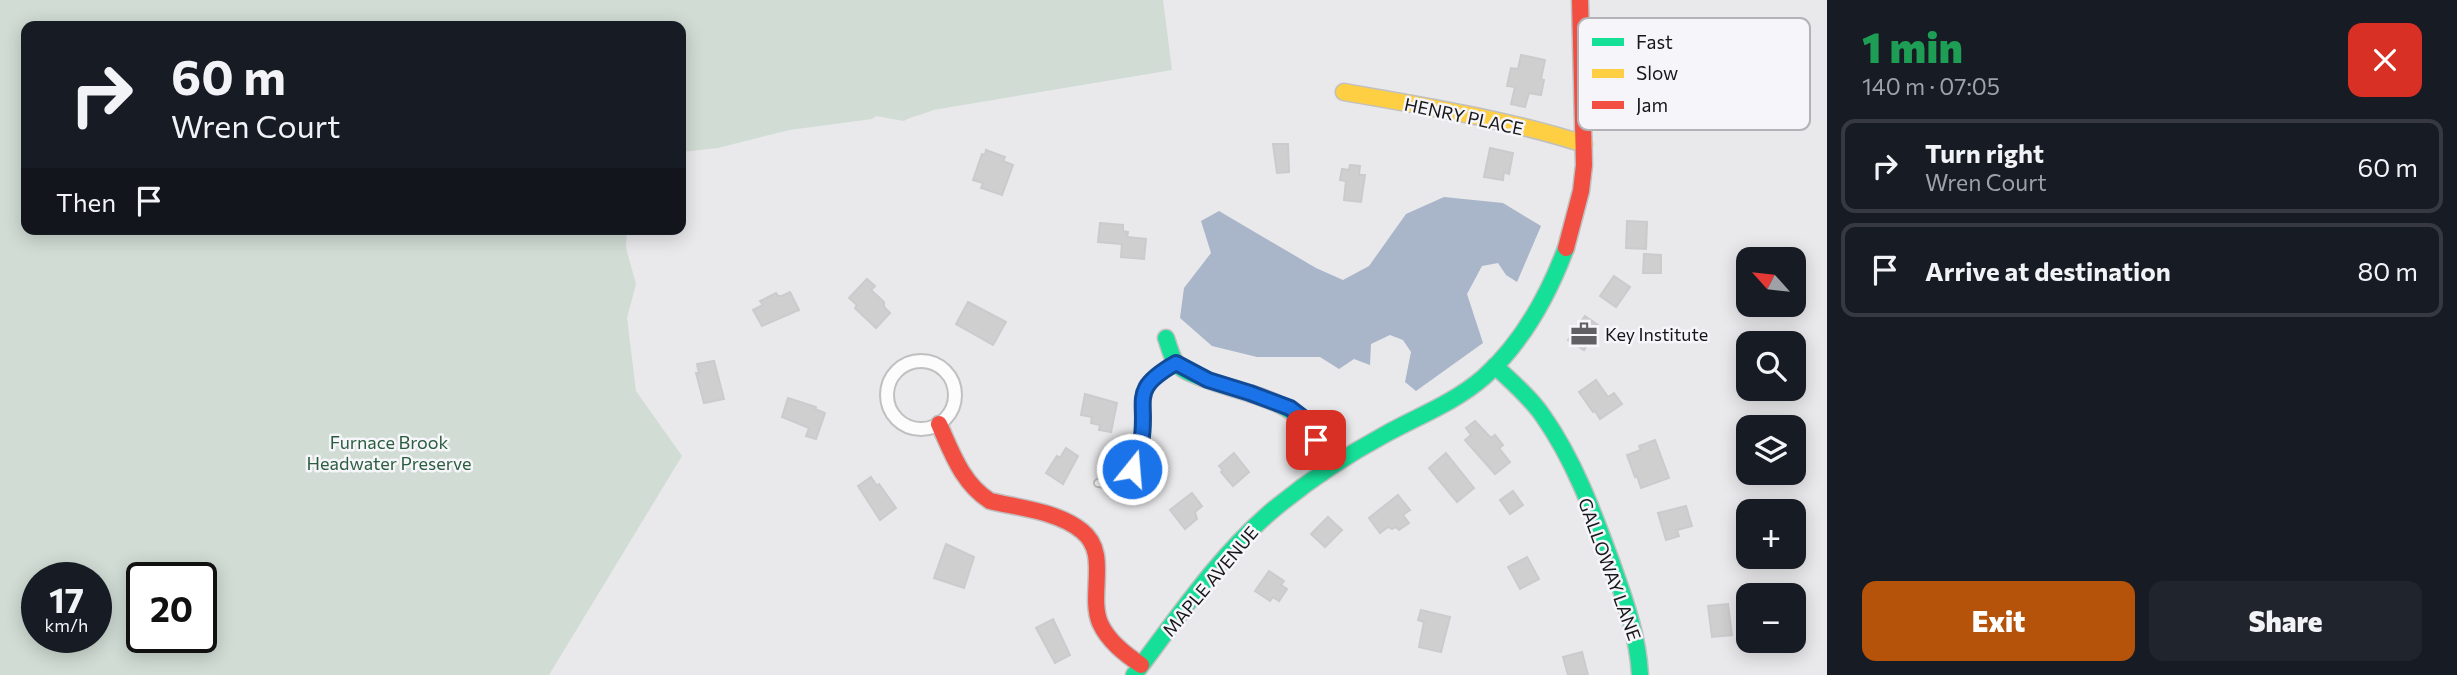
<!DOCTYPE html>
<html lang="en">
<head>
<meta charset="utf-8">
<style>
  body { margin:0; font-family:Commissioner,sans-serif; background:#20242c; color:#f1f3f6; height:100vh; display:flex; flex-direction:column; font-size:26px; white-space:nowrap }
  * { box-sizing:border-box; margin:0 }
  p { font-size:23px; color:#9ea1a6 }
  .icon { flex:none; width:38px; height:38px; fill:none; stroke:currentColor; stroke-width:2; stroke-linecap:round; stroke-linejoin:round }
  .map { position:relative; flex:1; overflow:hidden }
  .drawer { display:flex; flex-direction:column; background:#171b24; width:630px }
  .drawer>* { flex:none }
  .hud { position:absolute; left:21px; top:21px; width:665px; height:214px; border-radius:14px; box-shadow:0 4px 18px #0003; background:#171b24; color:#f1f3f6; overflow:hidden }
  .needle { width:46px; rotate:297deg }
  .tools { position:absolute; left:1736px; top:247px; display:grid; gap:14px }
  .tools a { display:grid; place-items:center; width:70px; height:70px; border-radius:14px; background:#171b24; box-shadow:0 4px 18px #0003; font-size:35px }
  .speed { position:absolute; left:21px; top:562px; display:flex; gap:14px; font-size:35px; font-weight:700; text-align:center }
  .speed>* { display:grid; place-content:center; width:91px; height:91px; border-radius:50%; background:#171b24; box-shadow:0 4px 18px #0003; line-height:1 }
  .speed small { font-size:18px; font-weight:400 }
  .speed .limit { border:4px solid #111; border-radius:10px; background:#fff; color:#111 }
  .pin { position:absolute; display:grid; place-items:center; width:60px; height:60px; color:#fff; margin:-30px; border-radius:14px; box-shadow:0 4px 10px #0006 }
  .me { position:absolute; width:77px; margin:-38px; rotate:17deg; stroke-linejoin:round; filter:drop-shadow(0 0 5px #0008) }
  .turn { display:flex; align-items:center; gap:24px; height:147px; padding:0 35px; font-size:32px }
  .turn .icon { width:91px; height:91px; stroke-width:2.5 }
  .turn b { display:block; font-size:49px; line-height:60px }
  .then { display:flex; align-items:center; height:66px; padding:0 35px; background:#0003; gap:14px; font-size:26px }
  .round { display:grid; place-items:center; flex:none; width:74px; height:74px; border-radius:14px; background:#20242c }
  .overview { display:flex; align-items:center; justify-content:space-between; height:119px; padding:0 35px }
  h1 { font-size:42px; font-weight:800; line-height:52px; color:#1e9e55 }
  .primary-button { display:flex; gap:14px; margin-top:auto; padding:14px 35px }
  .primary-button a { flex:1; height:80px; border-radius:14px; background:#b45309; color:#fff; font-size:28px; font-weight:800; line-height:80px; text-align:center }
  .primary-button a+a { background:#20242c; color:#f1f3f6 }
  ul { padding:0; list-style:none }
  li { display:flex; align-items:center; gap:21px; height:94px; margin:0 14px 10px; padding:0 21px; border:4px solid #363941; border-radius:14px }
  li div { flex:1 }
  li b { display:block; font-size:26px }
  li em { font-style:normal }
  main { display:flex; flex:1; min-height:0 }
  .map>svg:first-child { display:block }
</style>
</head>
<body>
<main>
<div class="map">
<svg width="1827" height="675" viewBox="0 0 1827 675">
  <rect width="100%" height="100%" fill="#e9e9eb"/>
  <path fill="#d0dcd4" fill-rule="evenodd" d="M 0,0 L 1163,0 L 1172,70 L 933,110 C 925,114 909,117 904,121 L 876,116 L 872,119 L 789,130 L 718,148 L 681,152 L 681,26 L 26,26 L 26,229 L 627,229 L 626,248 L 636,284 L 627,318 L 636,391 L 682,456 L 549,675 L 0,675 ZM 37,578 L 96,578 L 96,637 L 37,637 ZM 142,578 L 201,578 L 201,637 L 142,637 Z"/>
  <polygon fill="#a9b5c9" points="1444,197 1503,203 1541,226 1517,282 1506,275 1498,263 1482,266 1467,294 1483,343 1416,391 1405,382 1411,352 1403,340 1390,335 1371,344 1370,365 1354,359 1339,369 1320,357 1257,357 1212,346 1180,318 1184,288 1211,253 1201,221 1219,211 1316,268 1343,280 1369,266 1406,214"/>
  <g fill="#d0cfd0" stroke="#cbcacc" stroke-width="2">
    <polygon points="1521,55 1545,60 1541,79 1544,80 1541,95 1529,93 1525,107 1511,104 1515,87 1507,86 1511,68 1518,69"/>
    <polygon points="1273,144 1288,144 1289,172 1277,173"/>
    <polygon points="1490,148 1513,153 1509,174 1504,172 1503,180 1484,177"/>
    <polygon points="986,150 1005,157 1003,161 1013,165 1002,195 981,188 983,183 973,180 982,154 985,155"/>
    <polygon points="1350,165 1360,166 1359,175 1365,175 1361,202 1344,200 1346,181 1340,180 1342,169 1349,170"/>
    <polygon points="1627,221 1647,222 1646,249 1626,248"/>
    <polygon points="1100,223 1123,225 1123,231 1128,232 1127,237 1146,239 1144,259 1121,257 1122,244 1098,242"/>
    <polygon points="1644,254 1661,255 1661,273 1643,273"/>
    <polygon points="1614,276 1630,287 1616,307 1600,296"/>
    <polygon points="867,279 875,286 871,290 884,302 884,307 890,313 876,328 855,308 857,305 849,298"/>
    <polygon points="790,292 799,310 762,326 753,310 763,305 760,301 776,293 778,296 782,296"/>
    <polygon points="968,302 1006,322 993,345 956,324"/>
    <polygon points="1585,316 1598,325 1584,350 1568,340"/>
    <polygon points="714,361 724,399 704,403 696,373 699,373 697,364"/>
    <polygon points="1596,380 1608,397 1614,393 1622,404 1600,419 1595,411 1593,412 1579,392"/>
    <polygon points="1085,394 1117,403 1111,432 1099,430 1100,425 1091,423 1092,417 1081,415"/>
    <polygon points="788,398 816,407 815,409 825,413 816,439 806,436 809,428 782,417"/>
    <polygon points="1475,421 1491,438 1495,435 1503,445 1499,448 1510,462 1495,474 1465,440 1471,435 1466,428"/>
    <polygon points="1655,440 1669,478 1641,488 1637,476 1635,477 1627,455 1641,450 1639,446"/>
    <polygon points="1066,448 1078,456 1063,484 1046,473 1057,456 1060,458"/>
    <polygon points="1234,453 1249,472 1233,486 1221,472 1223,470 1219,466"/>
    <polygon points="1446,453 1474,488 1457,502 1429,468"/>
    <polygon points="871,477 877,486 879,484 896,508 880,520 858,486"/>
    <polygon points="1513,491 1523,505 1510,514 1500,500"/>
    <polygon points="1192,493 1202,506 1195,512 1197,519 1185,529 1170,510"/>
    <polygon points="1398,495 1410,510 1403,515 1409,523 1399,530 1396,527 1392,529 1388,527 1380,533 1369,518"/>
    <polygon points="1686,506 1692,526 1677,530 1679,536 1666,540 1658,513"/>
    <polygon points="1328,517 1342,530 1325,547 1311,534"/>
    <polygon points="946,544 974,557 964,588 934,578"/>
    <polygon points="1527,557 1539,579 1520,589 1508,567"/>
    <polygon points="1269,571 1284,581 1281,585 1287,589 1279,601 1273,597 1270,601 1255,591"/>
    <polygon points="1728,604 1732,635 1712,637 1708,606"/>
    <polygon points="1421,610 1450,617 1441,652 1419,647 1424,622 1418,620"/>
    <polygon points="1053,619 1070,655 1055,663 1036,628"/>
    <polygon points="1582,652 1588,675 1568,675 1563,657"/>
  </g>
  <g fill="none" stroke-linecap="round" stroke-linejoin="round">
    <g stroke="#c0c0c1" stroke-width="10">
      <path id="lane" d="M 1098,483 C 1129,488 1141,460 1142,433 C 1143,420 1138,406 1143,394 C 1149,379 1161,371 1174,364"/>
    </g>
    <g stroke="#c0c0c1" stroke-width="16">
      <circle id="street" cx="921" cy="395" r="34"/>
    </g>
    <g stroke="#c0c0c1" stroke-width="19">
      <g id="fast">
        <path d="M 1166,338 C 1169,346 1171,356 1176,363 C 1183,372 1196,375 1205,379 C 1245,395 1302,398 1317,446 C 1320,454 1321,464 1322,473"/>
        <path d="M 1495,366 C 1512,382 1530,397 1543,416 C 1574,460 1593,512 1611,561 C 1624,598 1638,635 1640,675"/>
        <path d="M 1134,675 C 1178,617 1218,556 1274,509 C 1308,481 1345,456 1384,435 C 1418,416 1454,403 1484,377 C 1523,342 1548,296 1566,248"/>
      </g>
    </g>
    <g stroke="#c0c0c1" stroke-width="19">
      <path id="slow" d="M 1344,92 C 1424,106 1506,119 1584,144"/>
    </g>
    <g stroke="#c0c0c1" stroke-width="19">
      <g id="jam">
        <polyline points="1566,248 1581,191 1584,165 1580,0"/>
        <path d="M 939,424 C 952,453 962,483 990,501 C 1019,508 1057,511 1082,531 C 1110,553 1088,594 1100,623 C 1108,641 1125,654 1141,665"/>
      </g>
    </g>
    <use href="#lane" stroke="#fcfcfc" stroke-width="6"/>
    <use href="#street" stroke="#fcfcfc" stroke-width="12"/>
    <use href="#fast" stroke="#16e098" stroke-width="16"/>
    <use href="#slow" stroke="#ffcf43" stroke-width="16"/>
    <use href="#jam" stroke="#f24e42" stroke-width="16"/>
  </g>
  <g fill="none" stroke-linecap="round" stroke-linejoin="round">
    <g stroke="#114b97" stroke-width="18">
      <path id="route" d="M 1132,469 C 1135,460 1140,452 1141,443 C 1149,399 1127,391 1176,363 L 1208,380 L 1250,393 L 1290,408 L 1307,421 L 1316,440"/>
    </g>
    <use href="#route" stroke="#1a73e8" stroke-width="12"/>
  </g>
  <defs>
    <g id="office-bare" transform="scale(2.1)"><path d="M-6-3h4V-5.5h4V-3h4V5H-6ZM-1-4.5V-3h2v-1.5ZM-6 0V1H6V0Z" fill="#606062" stroke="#f6f5f9" stroke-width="2.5" paint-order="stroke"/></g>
  </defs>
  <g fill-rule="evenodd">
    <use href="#office-bare" x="1584" y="334"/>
  </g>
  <g text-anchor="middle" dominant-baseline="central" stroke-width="5" stroke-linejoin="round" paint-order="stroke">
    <g font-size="18" fill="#171718" stroke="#f6f5f9">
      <text transform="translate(1464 116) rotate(12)">HENRY PLACE</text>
      <text transform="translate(1610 569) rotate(70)">GALLOWAY LANE</text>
      <text transform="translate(1210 581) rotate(-50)">MAPLE AVENUE</text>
    </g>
    <g font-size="18" fill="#171718" stroke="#f6f5f9" text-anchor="start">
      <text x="1605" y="334">Key Institute</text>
    </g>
    <g font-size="18" fill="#2b5e40" stroke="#f6f5f9">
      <text x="389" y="442">Furnace Brook<tspan x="389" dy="21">Headwater Preserve</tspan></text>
    </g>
  </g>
  <rect x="1578" y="18" width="232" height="112" rx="10" fill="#f6f5f9" stroke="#b3b2b6" stroke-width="2"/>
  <rect x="1592" y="38" width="32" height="8" fill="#16e098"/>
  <rect x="1592" y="69" width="32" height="9" fill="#ffcf43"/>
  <rect x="1592" y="101" width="32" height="8" fill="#f24e42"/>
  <g font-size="19" fill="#171718">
    <text x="1636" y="49">Fast</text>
    <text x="1636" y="80">Slow</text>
    <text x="1636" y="112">Jam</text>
  </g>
</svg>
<div class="tools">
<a><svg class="needle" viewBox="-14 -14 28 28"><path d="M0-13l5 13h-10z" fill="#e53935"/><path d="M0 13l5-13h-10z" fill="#9ea1a6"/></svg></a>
<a><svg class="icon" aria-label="search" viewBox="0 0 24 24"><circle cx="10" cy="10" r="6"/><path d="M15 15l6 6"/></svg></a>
<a><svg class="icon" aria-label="layers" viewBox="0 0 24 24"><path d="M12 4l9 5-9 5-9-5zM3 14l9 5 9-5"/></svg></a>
<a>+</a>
<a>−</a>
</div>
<div class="speed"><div>17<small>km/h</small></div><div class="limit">20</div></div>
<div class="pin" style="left:1316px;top:440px;background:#d93025"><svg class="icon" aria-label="arrive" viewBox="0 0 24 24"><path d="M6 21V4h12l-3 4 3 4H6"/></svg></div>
<svg class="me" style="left:1132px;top:469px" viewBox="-20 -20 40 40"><circle r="17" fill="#1a73e8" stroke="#fff" stroke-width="3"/><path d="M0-11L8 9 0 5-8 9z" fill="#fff"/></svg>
<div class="hud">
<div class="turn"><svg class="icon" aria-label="right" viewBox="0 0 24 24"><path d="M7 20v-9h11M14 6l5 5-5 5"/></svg><div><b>60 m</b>Wren Court</div></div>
<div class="then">Then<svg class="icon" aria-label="arrive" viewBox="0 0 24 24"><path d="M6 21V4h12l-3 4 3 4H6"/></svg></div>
</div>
</div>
<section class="drawer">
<div class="overview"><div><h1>1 min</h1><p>140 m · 07:05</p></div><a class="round" style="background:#d93025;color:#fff"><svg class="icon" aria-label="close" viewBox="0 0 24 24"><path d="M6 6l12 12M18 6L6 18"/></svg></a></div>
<ul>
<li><svg class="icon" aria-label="right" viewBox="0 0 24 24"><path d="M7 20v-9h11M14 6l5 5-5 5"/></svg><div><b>Turn right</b><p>Wren Court</p></div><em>60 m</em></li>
<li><svg class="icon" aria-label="arrive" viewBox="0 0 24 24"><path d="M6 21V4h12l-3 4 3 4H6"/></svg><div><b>Arrive at destination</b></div><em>80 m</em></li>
</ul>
<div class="primary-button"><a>Exit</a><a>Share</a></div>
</section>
</main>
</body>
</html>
